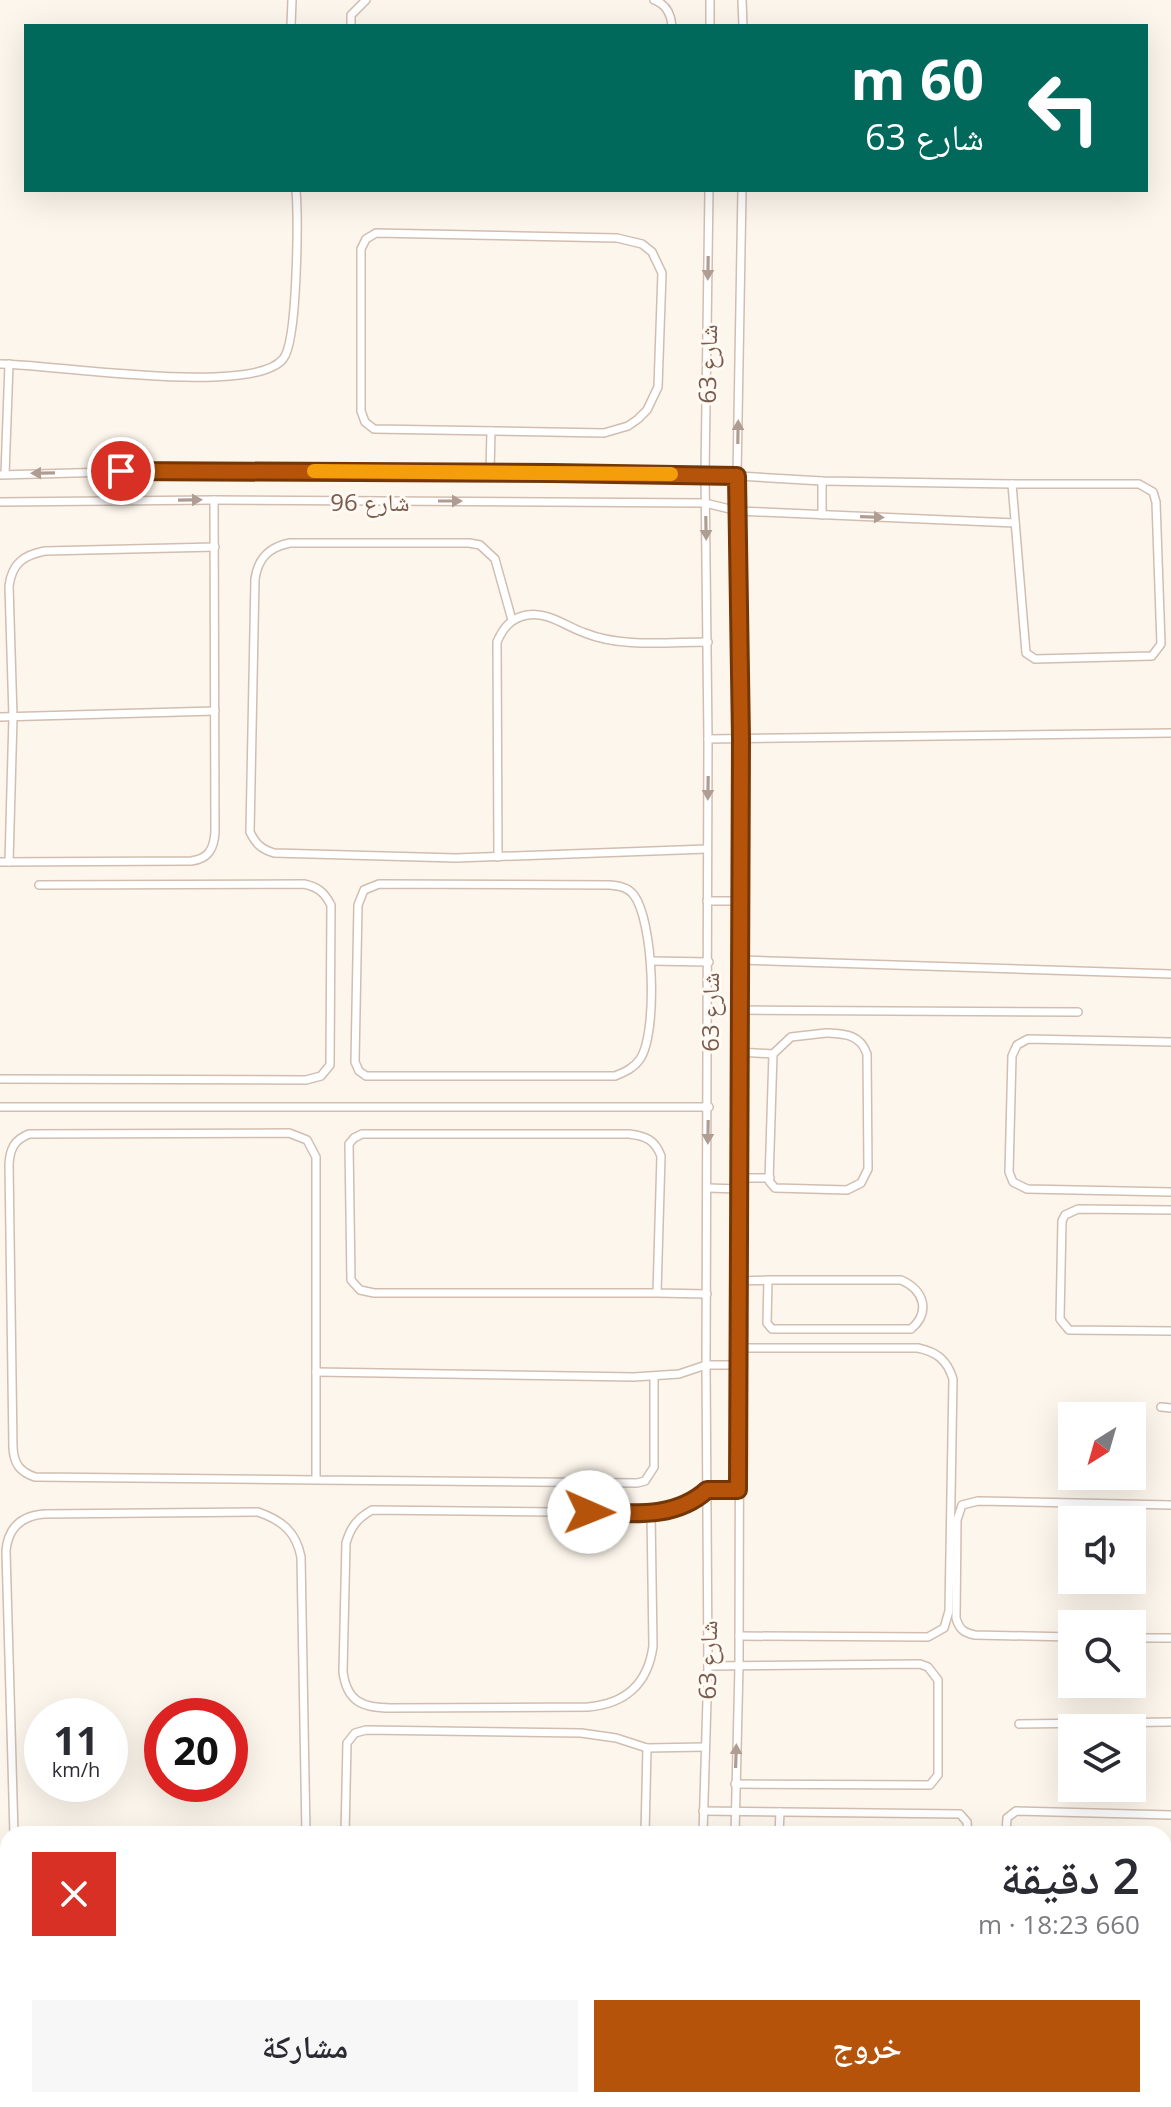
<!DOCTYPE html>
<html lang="ar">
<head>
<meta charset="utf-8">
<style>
  body { margin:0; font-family:"Open Sans","Noto Naskh Arabic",sans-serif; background:#f7f7f7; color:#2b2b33; direction:rtl; height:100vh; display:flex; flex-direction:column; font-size:30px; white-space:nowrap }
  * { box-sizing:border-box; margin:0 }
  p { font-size:26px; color:#7c7c81 }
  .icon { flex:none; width:44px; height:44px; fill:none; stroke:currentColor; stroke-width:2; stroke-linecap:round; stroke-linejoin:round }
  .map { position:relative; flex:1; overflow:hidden; direction:ltr }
  .drawer { position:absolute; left:0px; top:1826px; width:1172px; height:282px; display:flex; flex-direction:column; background:#fff; border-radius:24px 24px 0 0; box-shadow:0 8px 32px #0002; direction:rtl }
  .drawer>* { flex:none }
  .hud { position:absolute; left:24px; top:24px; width:1124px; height:168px; border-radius:0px; box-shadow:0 8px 32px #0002; direction:rtl; background:#00695c; color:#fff; overflow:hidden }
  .needle { width:52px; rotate:217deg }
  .buttons { position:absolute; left:1058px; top:1402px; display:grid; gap:16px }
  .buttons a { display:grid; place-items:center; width:88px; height:88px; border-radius:0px; background:#fff; box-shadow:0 8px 32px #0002; font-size:40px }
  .speed { position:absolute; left:24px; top:1698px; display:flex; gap:16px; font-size:40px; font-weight:700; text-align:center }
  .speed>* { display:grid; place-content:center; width:104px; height:104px; border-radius:50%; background:#fff; box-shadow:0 8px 32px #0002; line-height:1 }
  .speed small { font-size:20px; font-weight:400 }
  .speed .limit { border:12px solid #d22; background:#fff; color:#111 }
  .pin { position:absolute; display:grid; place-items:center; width:68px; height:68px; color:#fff; margin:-34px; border:4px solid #fff; border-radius:50%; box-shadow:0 2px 8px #0007 }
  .me { position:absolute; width:88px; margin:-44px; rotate:91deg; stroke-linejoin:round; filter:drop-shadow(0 0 6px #0008) }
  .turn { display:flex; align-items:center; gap:28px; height:168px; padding:0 32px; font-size:36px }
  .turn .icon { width:104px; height:104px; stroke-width:2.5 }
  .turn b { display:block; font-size:56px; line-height:68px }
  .round { display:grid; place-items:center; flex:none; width:84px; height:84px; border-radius:0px; background:#f7f7f7 }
  .headline { display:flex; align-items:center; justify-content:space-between; height:136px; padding:0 32px }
  h1 { font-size:48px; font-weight:600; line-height:60px }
  .action { display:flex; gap:16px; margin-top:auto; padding:16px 32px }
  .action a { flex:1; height:92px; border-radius:0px; background:#b45309; color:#fff; font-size:32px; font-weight:600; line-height:92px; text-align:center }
  .action a+a { background:#f7f7f7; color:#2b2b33 }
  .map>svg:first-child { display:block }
</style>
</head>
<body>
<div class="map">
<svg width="1171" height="2107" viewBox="0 0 1171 2107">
  <rect width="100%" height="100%" fill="#fdf6ec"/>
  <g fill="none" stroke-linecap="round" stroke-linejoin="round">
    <g stroke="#d1beb0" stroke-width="10">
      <g id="service">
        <path d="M 654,0 C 666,4 671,14 672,26"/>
        <polyline points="710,0 710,26"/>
        <polyline points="742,0 743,26"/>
        <polyline points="291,26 292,0"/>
        <polyline points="351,26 351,15 366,0"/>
        <polygon points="376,233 617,238 642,244 652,252 662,273 658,387 647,410 638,419 628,426 604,433 374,429 365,422 361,411 361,249 366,239"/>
        <path d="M 0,364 C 52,364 252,397 283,359 C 298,342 298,217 296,190"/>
        <polyline points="490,472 491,431"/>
        <polyline points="5,474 9,364"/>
        <polyline points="0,475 147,471 490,472 705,474 822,481 1012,484"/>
        <polyline points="822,481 822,515"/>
        <polygon points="1012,484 1139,484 1153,492 1156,502 1161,644 1152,656 1035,659 1026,653"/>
        <polyline points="0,502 214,500 705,503 738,511 1015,523"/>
        <path d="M 512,620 L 495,559 L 480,545 L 469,543 L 290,543 C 269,547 258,558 255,579 L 250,832 C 256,844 261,849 274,853 L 456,858 L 707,849"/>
        <polyline points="0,717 215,711"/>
        <polyline points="708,739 1171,733"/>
        <path d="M 498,857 L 497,642 C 503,628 511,618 527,615 C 547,611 567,627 585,633 C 622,648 668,642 708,642"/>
        <path d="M 0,862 L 191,861 C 209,859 214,848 215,832 L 214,500"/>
        <path d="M 9,862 L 13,717 L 9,586 C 12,563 24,555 45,551 L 215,547"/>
        <path d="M 379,884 L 610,885 C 619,886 627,887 633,894 C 654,919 658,1033 640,1059 C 634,1068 625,1072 615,1076 L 366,1076 L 359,1071 L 355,1062 L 358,905 L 364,890 Z"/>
        <polyline points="707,901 739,901"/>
        <polyline points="740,960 1171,974"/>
        <polyline points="651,961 709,962"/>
        <polyline points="740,1010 1078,1012"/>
        <path d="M 826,1033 C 845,1034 860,1034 867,1054 L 868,1169 L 861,1183 L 847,1190 L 775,1188 L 769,1181 L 773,1054 L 791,1037 Z"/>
        <polyline points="1171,1042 1028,1039 1017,1045 1012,1056 1009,1172 1013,1182 1027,1189 1171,1192"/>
        <polyline points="739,1052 773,1054"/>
        <path d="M 0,1079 L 306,1080 L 321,1076 L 330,1065 L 331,905 C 324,892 318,887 304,884 L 39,885"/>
        <polyline points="0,1107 709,1107"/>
        <polyline points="739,1178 770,1178"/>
        <polyline points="708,1188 739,1189"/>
        <polyline points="1171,1210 1078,1209 1065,1215 1062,1221 1060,1319 1069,1330 1171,1331"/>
        <path d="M 738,1281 L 768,1280 L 767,1323 L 772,1329 L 911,1329 C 931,1312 924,1290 901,1280 L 768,1280"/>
        <path d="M 657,1293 L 374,1293 L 360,1290 L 351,1280 L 349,1144 L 354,1138 L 362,1134 L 629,1134 C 646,1136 655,1140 661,1156 L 657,1293 L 707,1294"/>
        <path d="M 738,1348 L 918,1348 C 937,1352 947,1360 953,1379 L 949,1611 L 944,1628 L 928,1637 L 739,1636"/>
        <polyline points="316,1372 634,1377 679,1374 706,1365 738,1365"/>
        <polyline points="1161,1407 1171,1408"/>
        <path d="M 316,1480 L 35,1477 C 20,1472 14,1464 13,1448 L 9,1164 C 10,1149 14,1140 29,1134 L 289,1133 L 307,1140 L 316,1157 L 316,1480 L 637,1483 L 645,1481 L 654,1467 L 654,1376"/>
        <path d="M 651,1513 L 653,1646 C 648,1684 625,1704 588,1707 L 391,1708 C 363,1708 347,1702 343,1672 L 346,1543 C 351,1526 358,1518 372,1510 L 651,1513 C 673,1511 690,1506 707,1490 L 738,1490"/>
        <path d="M 1072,1637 L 975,1635 C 964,1633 959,1629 956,1618 L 957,1520 L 962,1505 L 978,1501 L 1171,1505"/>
        <polyline points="1132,1638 1171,1638"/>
        <polyline points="708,1666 920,1664 928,1667 938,1680 938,1775 930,1785 735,1784"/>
        <polyline points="1019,1724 1171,1722"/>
        <polyline points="647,1748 705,1747"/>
        <polyline points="703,1811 960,1814 967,1822 968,1834"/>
        <path d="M 14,1834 L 6,1551 C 8,1528 21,1516 44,1514 L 258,1512 C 281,1520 296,1531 301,1557 L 306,1834"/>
        <polyline points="345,1834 347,1743 355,1733 366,1730 581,1733 616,1738 647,1748 645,1834"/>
        <polyline points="703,1834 708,1666 706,1365 708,739 705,474 709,190"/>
        <polyline points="735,1834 739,1666 741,739 737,476 742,190"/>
        <polyline points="779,1834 780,1812"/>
        <polyline points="1006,1834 1007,1818 1016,1811 1171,1815"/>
        <polyline points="1164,1952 1171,1952"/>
        <polyline points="1164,1976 1171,1977"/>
        <polyline points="660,2100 660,2107"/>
        <polyline points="774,2100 774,2107"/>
        <polyline points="68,2107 68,2100"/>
        <polyline points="702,2107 702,2100"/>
        <polyline points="734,2107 734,2100"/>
        <polyline points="977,2107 977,2100"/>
      </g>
    </g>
    <use href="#service" stroke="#fff" stroke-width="7"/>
  </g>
  <defs><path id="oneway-solid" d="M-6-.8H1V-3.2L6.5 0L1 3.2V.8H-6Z" transform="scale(2)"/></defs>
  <g fill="#af9d94">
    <use href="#oneway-solid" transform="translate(708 268) rotate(91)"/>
    <use href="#oneway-solid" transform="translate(738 432) rotate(-89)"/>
    <use href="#oneway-solid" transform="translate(43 473) rotate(179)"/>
    <use href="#oneway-solid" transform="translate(190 500) rotate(-1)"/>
    <use href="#oneway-solid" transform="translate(450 501)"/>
    <use href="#oneway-solid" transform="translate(872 517) rotate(2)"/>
    <use href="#oneway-solid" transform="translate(706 528) rotate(89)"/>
    <use href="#oneway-solid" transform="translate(708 788) rotate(91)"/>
    <use href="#oneway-solid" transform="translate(708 1132) rotate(91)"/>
    <use href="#oneway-solid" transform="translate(736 1756) rotate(-88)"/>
  </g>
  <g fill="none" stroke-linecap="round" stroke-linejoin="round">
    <g stroke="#753606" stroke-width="20">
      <path id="route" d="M 121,471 L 552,473 L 737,476 L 741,739 L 738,1490 L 707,1490 C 674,1520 630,1513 589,1512"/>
    </g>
    <use href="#route" stroke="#b45309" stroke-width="14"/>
    <polyline stroke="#f59e0b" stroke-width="14" points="314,471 671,474"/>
  </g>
  <g text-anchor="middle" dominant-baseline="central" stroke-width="6" stroke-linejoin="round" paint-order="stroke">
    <g font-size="24" fill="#7a5c4d" stroke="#fffaf3">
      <text transform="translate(707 364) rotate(-89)">شارع 63</text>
      <text x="370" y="501">شارع 96</text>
      <text transform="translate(709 1012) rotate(-90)">شارع 63</text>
      <text transform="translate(707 1660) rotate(-89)">شارع 63</text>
    </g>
  </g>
</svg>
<div class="buttons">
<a><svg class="needle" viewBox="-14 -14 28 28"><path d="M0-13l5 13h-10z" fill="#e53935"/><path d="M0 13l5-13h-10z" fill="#7c7c81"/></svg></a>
<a><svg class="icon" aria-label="sound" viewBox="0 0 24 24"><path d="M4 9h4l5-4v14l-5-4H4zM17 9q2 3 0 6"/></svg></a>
<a><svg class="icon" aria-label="search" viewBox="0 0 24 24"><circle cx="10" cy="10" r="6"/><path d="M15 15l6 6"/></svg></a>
<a><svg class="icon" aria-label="layers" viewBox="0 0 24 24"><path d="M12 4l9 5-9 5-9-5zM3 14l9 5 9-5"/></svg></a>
</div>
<div class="speed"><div>11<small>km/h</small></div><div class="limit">20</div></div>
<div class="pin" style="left:121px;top:471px;background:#d93025"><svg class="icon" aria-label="arrive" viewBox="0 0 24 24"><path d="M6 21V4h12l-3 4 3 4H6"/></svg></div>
<svg class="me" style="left:589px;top:1512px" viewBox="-20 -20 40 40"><circle r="19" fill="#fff"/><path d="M0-13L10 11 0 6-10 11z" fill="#b45309"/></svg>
<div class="hud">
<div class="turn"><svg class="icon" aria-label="left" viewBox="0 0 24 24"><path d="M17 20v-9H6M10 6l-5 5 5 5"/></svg><div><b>60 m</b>شارع 63</div></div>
</div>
<section class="drawer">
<div class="headline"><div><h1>2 دقيقة</h1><p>660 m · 18:23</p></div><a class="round" style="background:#d93025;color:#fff"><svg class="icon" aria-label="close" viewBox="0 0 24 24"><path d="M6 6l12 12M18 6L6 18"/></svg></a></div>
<div class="action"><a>خروج</a><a>مشاركة</a></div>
</section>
</div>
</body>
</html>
